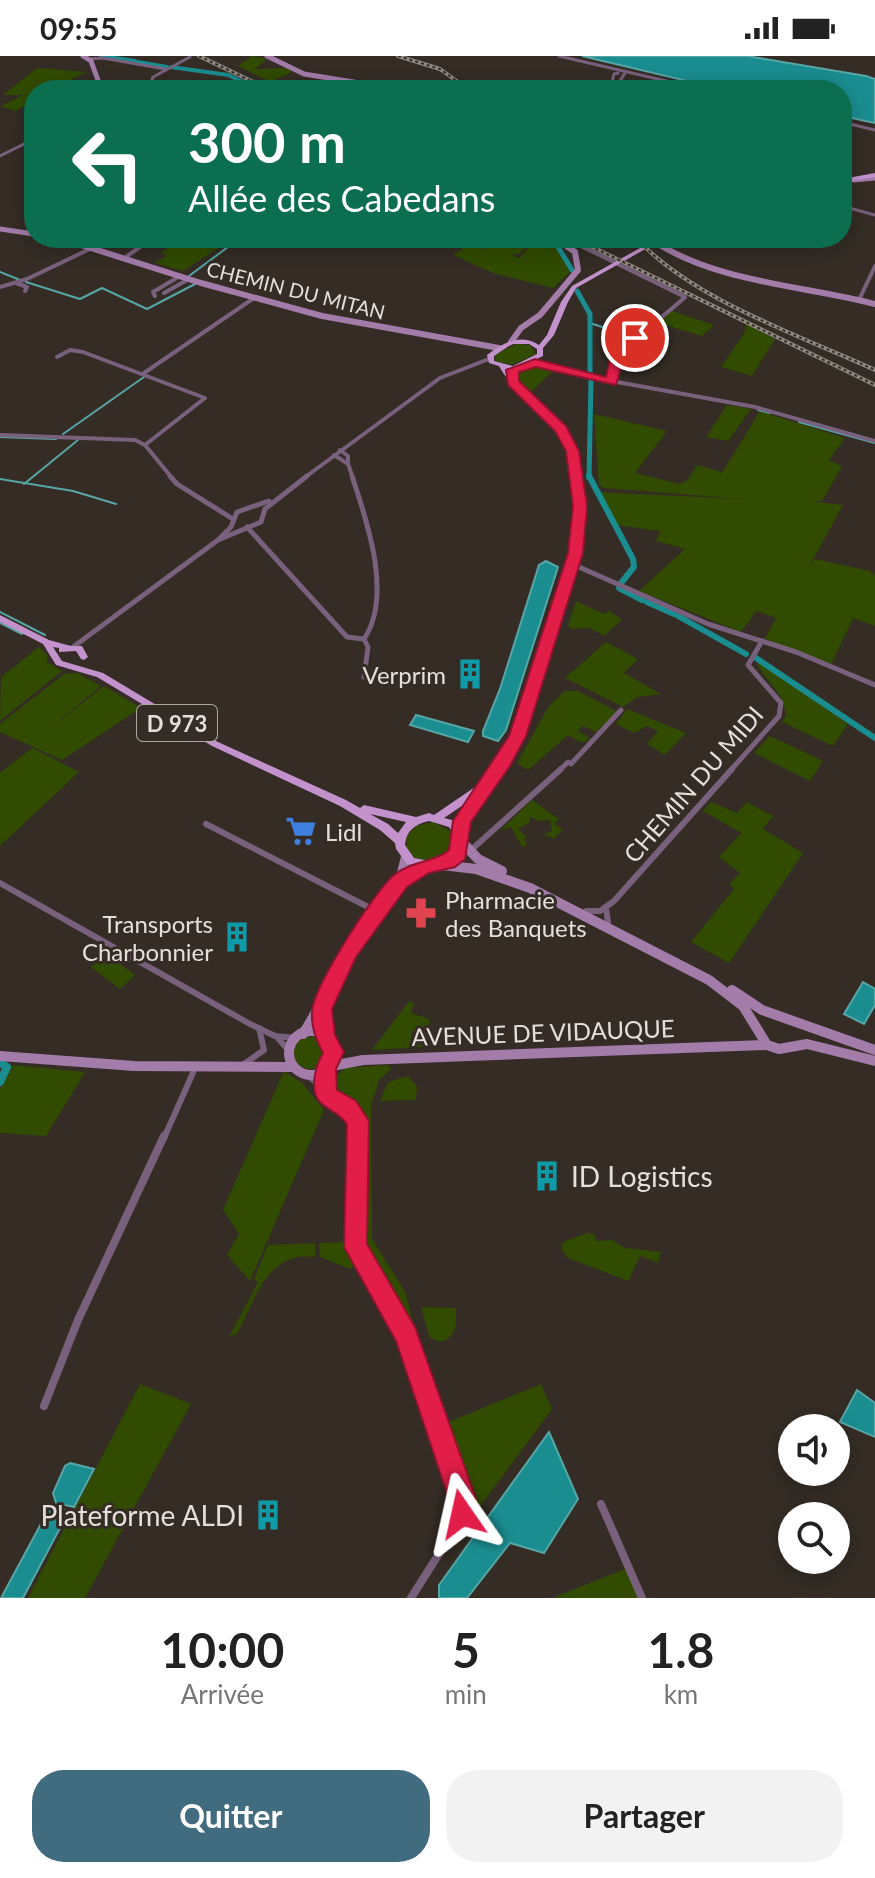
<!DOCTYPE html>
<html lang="fr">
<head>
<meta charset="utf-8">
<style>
  body { margin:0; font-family:Lato,sans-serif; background:#f2f2f2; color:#222; height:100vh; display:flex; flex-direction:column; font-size:30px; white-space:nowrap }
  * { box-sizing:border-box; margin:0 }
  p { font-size:26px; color:#767676 }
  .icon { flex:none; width:44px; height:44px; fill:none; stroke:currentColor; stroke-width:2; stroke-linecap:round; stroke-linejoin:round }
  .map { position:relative; height:1542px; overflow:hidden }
  .drawer { display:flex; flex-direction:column; background:#fff; flex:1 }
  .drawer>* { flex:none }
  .top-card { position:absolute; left:24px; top:24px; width:828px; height:168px; border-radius:32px; box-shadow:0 4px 20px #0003; background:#0b6e4f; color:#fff; overflow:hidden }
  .controls { position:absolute; left:778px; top:1358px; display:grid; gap:16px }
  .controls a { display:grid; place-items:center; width:72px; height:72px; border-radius:50%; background:#fff; box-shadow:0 4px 20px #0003; font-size:40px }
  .pin { position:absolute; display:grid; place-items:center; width:68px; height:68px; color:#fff; margin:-34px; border:4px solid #fff; border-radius:50%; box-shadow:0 2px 8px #0007 }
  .me { position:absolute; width:88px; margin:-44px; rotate:349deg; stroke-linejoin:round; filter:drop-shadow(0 0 6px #0008) }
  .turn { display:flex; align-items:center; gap:28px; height:168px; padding:0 32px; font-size:36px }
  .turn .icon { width:104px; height:104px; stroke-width:2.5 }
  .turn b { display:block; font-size:56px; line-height:68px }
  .eta { display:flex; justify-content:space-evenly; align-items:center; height:136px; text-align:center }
  .eta b { font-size:48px; font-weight:700; line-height:56px }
  .primary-button { display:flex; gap:16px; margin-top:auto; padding:16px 32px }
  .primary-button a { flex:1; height:92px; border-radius:32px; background:#416b7e; color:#fff; font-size:32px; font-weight:700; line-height:92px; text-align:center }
  .primary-button a+a { background:#f2f2f2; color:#222 }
  .status { display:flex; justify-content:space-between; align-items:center; height:56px; padding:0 40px; background:#fff; direction:ltr }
  .status svg { height:22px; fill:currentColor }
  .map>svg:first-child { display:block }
</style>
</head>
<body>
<div class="status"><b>09:55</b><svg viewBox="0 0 49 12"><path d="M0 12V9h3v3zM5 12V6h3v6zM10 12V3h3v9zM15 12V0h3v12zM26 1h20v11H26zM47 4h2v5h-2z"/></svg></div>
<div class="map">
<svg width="875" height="1542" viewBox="0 0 875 1542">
  <rect width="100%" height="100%" fill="#342c25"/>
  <g fill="#314b00">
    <polygon points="252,0 267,3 255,13 287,12 292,16 274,24 293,31 292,34 266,29 266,24 238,10"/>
    <polygon points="37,12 87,16 49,34 34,34 34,45 16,55 1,50 23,39 3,39"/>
    <polygon points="182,182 233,182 183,215 155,207 166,200 161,197"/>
    <polygon points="491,182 535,182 519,198 511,199 519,202 537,182 550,182 570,216 553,232 493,217 453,199 467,189 484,193"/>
    <polygon points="672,255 714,269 702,280 655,266"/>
    <polygon points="746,268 775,283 752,320 721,311 745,276"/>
    <polygon points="517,288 530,289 536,298 512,309 495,305 495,298"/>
    <polygon points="530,309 553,315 530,337 515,318"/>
    <polygon points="727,349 751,353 728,385 706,381"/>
    <polygon points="760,355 845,382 829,404 842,410 822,445 811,445 843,449 809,511 815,503 870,515 875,520 875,570 853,562 831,609 765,583 776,562 756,555 741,576 639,535 685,493 656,485 660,475 616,469 597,436 744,443 603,432 599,429 594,358 667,375 635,417 680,428 688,424 697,409 722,416 712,433"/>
    <polygon points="576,545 604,558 609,555 622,564 604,580 590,572 571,573 568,570"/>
    <polygon points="606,586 638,603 624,617 661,638 637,641 623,651 565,622"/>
    <polygon points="39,591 47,599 47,606 62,615 0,665 1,621"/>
    <path d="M 761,607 L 848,668 L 833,690 L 782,666 L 786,659 C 783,636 768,628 757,608 Z"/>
    <polygon points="77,617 101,630 38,682 104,630 141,652 62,704 0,676 0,668 64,618"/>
    <polygon points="564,635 578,635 618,656 596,676 583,670 578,675 590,682 588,685 580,686 568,679 528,714 517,707 547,653"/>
    <polygon points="627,653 686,677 665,699 647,688 658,675 647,670 634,677 616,668"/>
    <polygon points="770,680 823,705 810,725 754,697"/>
    <polygon points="32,692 79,716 0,790 0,717"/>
    <polygon points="532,744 559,763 554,768 563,773 554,783 544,778 552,775 550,764 538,765 530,761 529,767 518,773 527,781 524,784 527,789 522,791 511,771 500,775"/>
    <polygon points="711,746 737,757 747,746 773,760 763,773 803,797 729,907 691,886 734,833 729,828 740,817 719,801 741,777 703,755"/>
    <path d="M 433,766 L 454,777 L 457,784 L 452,798 C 436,807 421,811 407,795 L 406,781 L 416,770 Z"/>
    <polygon points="106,898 135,919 120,933 91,911"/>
    <polygon points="409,945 414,947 411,957 429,963 429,973 412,975 411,987 423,988 424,991 372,994"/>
    <circle cx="310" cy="997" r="16"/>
    <polygon points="13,1009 85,1016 46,1080 0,1077 0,1033"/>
    <polygon points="388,1009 391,1013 379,1024 371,1050 372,1183 405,1236 414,1269 365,1200 362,1117 365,1066 358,1050 330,1026 345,1012"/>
    <polygon points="284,1015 302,1027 324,1054 250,1225 227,1199 239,1178 223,1154"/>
    <polygon points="408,1020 417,1031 416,1044 380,1045 388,1026"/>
    <polygon points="587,1177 594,1178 597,1185 612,1184 625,1192 661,1196 658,1207 640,1200 628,1225 568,1202 561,1192 563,1186"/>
    <polygon points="346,1186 356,1209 350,1213 320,1201 319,1187"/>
    <path d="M 315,1187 L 315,1201 C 267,1195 256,1242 237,1278 L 229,1281 L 258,1226 L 254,1223 L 268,1189 Z"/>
    <path d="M 421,1251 L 456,1252 C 456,1268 458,1281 440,1286 L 430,1282 Z"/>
    <polygon points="140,1328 191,1348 85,1542 28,1542"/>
    <polygon points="541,1328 552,1353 476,1456 444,1368"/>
    <polygon points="625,1513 638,1542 556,1542 557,1540"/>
  </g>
  <g fill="#1a8d90" stroke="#57a6a6" stroke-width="2">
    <polygon points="582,0 747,0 866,20 875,23 875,67 842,60 842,34 725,34"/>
    <polygon points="546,505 558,511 506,674 498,685 483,680 483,675 500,633 539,509"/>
    <polygon points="416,659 474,675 468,686 410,669"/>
    <polygon points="863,926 875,933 875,949 864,968 844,958"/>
    <polygon points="857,1334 875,1347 875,1381 840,1366"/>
    <polygon points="549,1376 578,1443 544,1497 510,1487 467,1542 439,1542 439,1529"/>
    <polygon points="70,1407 94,1413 74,1451 56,1447 53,1437 65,1410"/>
    <polygon points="50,1451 69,1455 23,1542 1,1542"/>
  </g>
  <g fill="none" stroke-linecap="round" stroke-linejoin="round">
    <g stroke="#57a6a6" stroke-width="2">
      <polyline points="0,216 20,224"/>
      <polyline points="189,220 240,182"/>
      <polyline points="26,226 80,243 102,232 147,253 195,228"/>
      <polyline points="590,267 632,281"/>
      <polyline points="758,354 770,357"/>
      <polyline points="799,366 875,387"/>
      <polyline points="63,378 144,321"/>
      <polyline points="0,381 56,383"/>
      <polyline points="0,423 73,435 116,448"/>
      <polyline points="24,428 78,384"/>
      <polyline points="0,556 45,579"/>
      <polyline points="0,567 22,578"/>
    </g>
    <g stroke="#1a8d90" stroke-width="4">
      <polyline points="101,0 135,5"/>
      <polyline points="137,6 167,11"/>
      <polyline points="171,11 228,19 260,34"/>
      <polyline points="553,183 556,188"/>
    </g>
    <g stroke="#1a8d90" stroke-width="5">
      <polyline points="555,186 572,214"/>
      <polyline points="577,235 590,258 590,320"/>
      <polyline points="589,422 591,324"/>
    </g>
    <g stroke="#1a8d90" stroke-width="6">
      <polyline points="589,420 633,503 634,511 621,527"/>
      <polyline points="619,532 642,544"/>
      <polyline points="647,546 674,558"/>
      <polyline points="678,560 746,598"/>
      <polyline points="756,602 875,682"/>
    </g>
    <polyline stroke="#1a8d90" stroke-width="8" points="0,1007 7,1011 0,1026"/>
    <g stroke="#79617d" stroke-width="3">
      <polyline points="559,0 705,34"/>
      <polyline points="88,3 103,2 165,13"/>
      <polyline points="150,30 153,21 190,1"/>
      <polyline points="610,34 614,18 618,17"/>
      <polyline points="614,34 625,17"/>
      <polyline points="842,66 875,74"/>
      <polyline points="0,100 34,83"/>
      <polyline points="842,150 875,159"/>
      <polyline points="566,182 577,188"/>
      <polyline points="144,188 152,182"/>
    </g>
    <g stroke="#79617d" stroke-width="4">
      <path d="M 573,186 L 685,241 C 656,269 620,284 612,326"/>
      <polyline points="126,201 147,186"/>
      <polyline points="16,227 27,231 25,235"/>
      <polyline points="0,231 27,223 96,190"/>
      <polyline points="164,237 189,223"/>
      <polyline points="155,240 153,236 180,220"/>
      <polyline points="859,244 875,210"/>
      <polyline points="57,301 70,294 83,296 205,342 145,389"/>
      <polyline points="529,306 584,320 755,351 875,385"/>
      <polyline points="144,317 254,242"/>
      <polyline points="0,379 135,384 145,389 172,422"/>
      <polyline points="334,399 348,408 348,400 340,394"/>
      <polyline points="348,408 353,422"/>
      <polyline points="304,422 440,322 489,303"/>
    </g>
    <g stroke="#79617d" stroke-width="5">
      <polyline points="170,420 177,428 233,463"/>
      <path d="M 247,471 L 347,581 L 364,583 C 393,540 367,465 352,420"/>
      <polyline points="218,484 261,466 265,453 307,420"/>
      <polyline points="579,511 708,568 796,596 875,629"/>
      <polyline points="364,583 368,591 364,621"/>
      <polyline points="73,591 218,484 231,471 237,456 269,445"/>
      <polyline points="559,715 568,706 571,708 621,654"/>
      <polyline points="730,715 779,660 781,647 748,609 762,585"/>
    </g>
    <g stroke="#79617d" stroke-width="6">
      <polyline points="206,768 376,855"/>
      <polyline points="470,795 561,713"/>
      <polyline points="0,827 250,968 275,980 297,982"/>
      <polyline points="606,852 608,866"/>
      <polyline points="586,855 600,855 614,845 732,713"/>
      <polyline points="278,982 288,994"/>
      <polyline points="244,1008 264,994 259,972"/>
      <polyline points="326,1012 326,1039"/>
      <polyline points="306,1018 353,1058 358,1065 358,1082"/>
      <polyline points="164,1082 196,1010"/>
    </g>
    <g stroke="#79617d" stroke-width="8">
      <polyline points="358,1080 356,1191 406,1280 462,1443 449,1482 411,1542"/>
      <polyline points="44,1350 78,1264 164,1080"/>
      <polyline points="601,1448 642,1542"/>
    </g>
    <g stroke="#a37caa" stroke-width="5">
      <polyline points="83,0 91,5 99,27 114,34"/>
      <polyline points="267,0 304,18 403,34"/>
      <polyline points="159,30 179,34"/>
      <polyline points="109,31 145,31"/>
      <polyline points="144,34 154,30 160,34"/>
      <polyline points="854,124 875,122"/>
      <polyline points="0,173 34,178"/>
      <polyline points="61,182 79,188"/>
      <polyline points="556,182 564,188"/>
      <polyline points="649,182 658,188"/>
    </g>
    <g stroke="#a37caa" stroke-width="6">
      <polyline points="72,186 201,227 322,260 499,292"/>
      <path d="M 655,186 C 719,227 802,229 875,248"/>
      <polyline points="511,286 521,272 540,259 578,214 575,196 561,186"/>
    </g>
    <g stroke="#a37caa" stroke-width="10">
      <polyline points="462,786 478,803 502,815"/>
      <polyline points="442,809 476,813 530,832 709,924 743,950 767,989 779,993 807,988 875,1005"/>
      <polyline points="400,825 406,801"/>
      <polyline points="732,934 762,954 875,994"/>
      <polyline points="322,953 325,980"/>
      <circle cx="311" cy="997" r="22"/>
      <path d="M 303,978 C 341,918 362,848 425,810"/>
      <polyline points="0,1000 134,1010 293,1011"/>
      <polyline points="327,1011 363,1004 767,989"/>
    </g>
    <g fill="#c392cd" fill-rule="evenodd">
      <polygon points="875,117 875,121 842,127 842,123"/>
      <path d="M 658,182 L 665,182 L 576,232 L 568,246 L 554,279 L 543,292 L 543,300 L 516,313 L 507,312 C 522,332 542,347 558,366 C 590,403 587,452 580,497 L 523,680 L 464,776 L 466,780 L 462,800 L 440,813 L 436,814 L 407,808 L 396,793 L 395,787 L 380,774 L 340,750 L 212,690 L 97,621 L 56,609 L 43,588 L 0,566 L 0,559 L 49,584 L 71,590 L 82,590 L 88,601 L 84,604 L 81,603 L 76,595 L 59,596 L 59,592 L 53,591 L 62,605 L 103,617 L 218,686 L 346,744 L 360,752 L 364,749 L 416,761 L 429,757 L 434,759 L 475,731 L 481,731 C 492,714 505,697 514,679 C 523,657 530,626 538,603 C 558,540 595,460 568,394 C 554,359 516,342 499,310 L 489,307 L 487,299 C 502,287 520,277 539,289 L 547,279 L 561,246 L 572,230 ZM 512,288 L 529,288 L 537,293 L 537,298 L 513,310 L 494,305 L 494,300 ZM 475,741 L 458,768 L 456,765 L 444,762 ZM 370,758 L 406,766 L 398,777 L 388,768 ZM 429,765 L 449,771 L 456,781 L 453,795 L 435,806 L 414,802 L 405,789 C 406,775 415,768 429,765 Z"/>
    </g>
    <g stroke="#908a84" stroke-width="4">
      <g id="rail">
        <polyline points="199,0 270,34"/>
        <polyline points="398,0 440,13 469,34"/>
        <polyline points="574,182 875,329"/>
        <path d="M 636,182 C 693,244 799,279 875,314"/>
      </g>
    </g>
    <use href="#rail" stroke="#342c25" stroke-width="2" stroke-dasharray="3" stroke-linecap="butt"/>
  </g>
  <path fill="#e11d48" stroke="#92132f" stroke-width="2" d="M 631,279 L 642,282 L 623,304 L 616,329 L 536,311 L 519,316 L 519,325 L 566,370 L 579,395 L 587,450 L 583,497 L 526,680 L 510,710 L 471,766 L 465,803 L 455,811 L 429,817 L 407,831 L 356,901 L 332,953 L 335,979 L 344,996 L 336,1013 L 337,1034 L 356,1045 L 369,1065 L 367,1188 L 415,1271 L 476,1443 L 471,1467 L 462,1471 L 452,1467 L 449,1443 L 396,1285 L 344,1191 L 347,1068 C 339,1057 330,1055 321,1047 C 308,1035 316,1009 323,997 C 316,983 311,971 312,956 C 313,931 374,836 394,819 C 411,805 436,806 449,794 L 453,765 L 509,680 L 568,497 L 573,450 L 566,395 L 555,375 L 508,329 L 506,314 L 535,303 L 606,321 L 610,303 Z"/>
  <defs>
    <g id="building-bare" transform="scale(2.4)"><path d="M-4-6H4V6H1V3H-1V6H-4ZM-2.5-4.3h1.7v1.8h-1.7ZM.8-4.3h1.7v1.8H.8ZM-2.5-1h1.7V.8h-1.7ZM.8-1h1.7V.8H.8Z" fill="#0f9aa8" stroke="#342c25" stroke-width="2.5" paint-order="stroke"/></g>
    <g id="supermarket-bare" transform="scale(2.4)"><path d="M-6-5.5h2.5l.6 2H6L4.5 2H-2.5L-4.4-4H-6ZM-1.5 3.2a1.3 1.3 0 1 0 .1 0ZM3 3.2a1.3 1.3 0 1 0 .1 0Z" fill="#3f7fe0" stroke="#342c25" stroke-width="2.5" paint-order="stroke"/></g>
    <g id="pharmacy-bare" transform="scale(2.4)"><path d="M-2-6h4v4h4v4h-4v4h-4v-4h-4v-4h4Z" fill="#e0444e" stroke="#342c25" stroke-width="2.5" paint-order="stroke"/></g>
  </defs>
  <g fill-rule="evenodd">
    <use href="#building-bare" x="470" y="618"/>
    <use href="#supermarket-bare" x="301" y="775"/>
    <use href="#pharmacy-bare" x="421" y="857"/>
    <use href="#building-bare" x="237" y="881"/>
    <use href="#building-bare" x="547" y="1120"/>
    <use href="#building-bare" x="268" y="1459"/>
  </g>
  <g text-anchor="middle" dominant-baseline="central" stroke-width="6" stroke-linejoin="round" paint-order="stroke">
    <g font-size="20" fill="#e4dfda" stroke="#342c25">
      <text transform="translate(296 234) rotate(14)">CHEMIN DU MITAN</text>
    </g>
    <rect fill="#342c25" stroke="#afa9a4" stroke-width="2" x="137" y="649" width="80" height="36" rx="6"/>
    <g font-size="22" font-weight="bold" fill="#e4dfda">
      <text x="177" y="667">D 973</text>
    </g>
    <g font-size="24" fill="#e4dfda" stroke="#342c25" text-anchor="end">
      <text x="446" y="618">Verprim</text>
      <text x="325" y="775" text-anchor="start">Lidl</text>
      <text x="445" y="843" text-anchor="start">Pharmacie<tspan x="445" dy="28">des Banquets</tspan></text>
      <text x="213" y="867">Transports<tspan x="213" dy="28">Charbonnier</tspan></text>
    </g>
    <g font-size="24" fill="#e4dfda" stroke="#342c25">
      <text transform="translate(693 728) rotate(-49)">CHEMIN DU MIDI</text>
      <text transform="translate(543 976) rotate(-2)">AVENUE DE VIDAUQUE</text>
    </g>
    <g font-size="28" fill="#e4dfda" stroke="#342c25" text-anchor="start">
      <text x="571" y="1120">ID Logistics</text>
      <text x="244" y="1459" text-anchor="end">Plateforme ALDI</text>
    </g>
  </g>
</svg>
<div class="controls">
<a><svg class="icon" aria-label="sound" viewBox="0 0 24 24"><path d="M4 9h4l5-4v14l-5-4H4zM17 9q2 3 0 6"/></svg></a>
<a><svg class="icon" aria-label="search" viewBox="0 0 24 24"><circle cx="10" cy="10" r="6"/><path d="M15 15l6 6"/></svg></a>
</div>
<div class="pin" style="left:635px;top:282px;background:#d93025"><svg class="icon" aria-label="arrive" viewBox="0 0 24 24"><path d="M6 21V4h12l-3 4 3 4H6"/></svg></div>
<svg class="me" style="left:462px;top:1458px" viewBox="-20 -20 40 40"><path d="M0-17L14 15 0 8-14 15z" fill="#e11d48" stroke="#fff" stroke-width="4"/></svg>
<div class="top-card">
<div class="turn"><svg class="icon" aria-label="left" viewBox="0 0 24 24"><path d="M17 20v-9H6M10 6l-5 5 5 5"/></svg><div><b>300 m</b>Allée des Cabedans</div></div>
</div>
</div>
<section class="drawer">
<div class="eta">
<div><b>10:00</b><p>Arrivée</p></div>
<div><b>5</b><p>min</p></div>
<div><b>1.8</b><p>km</p></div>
</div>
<div class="primary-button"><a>Quitter</a><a>Partager</a></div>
</section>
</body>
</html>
